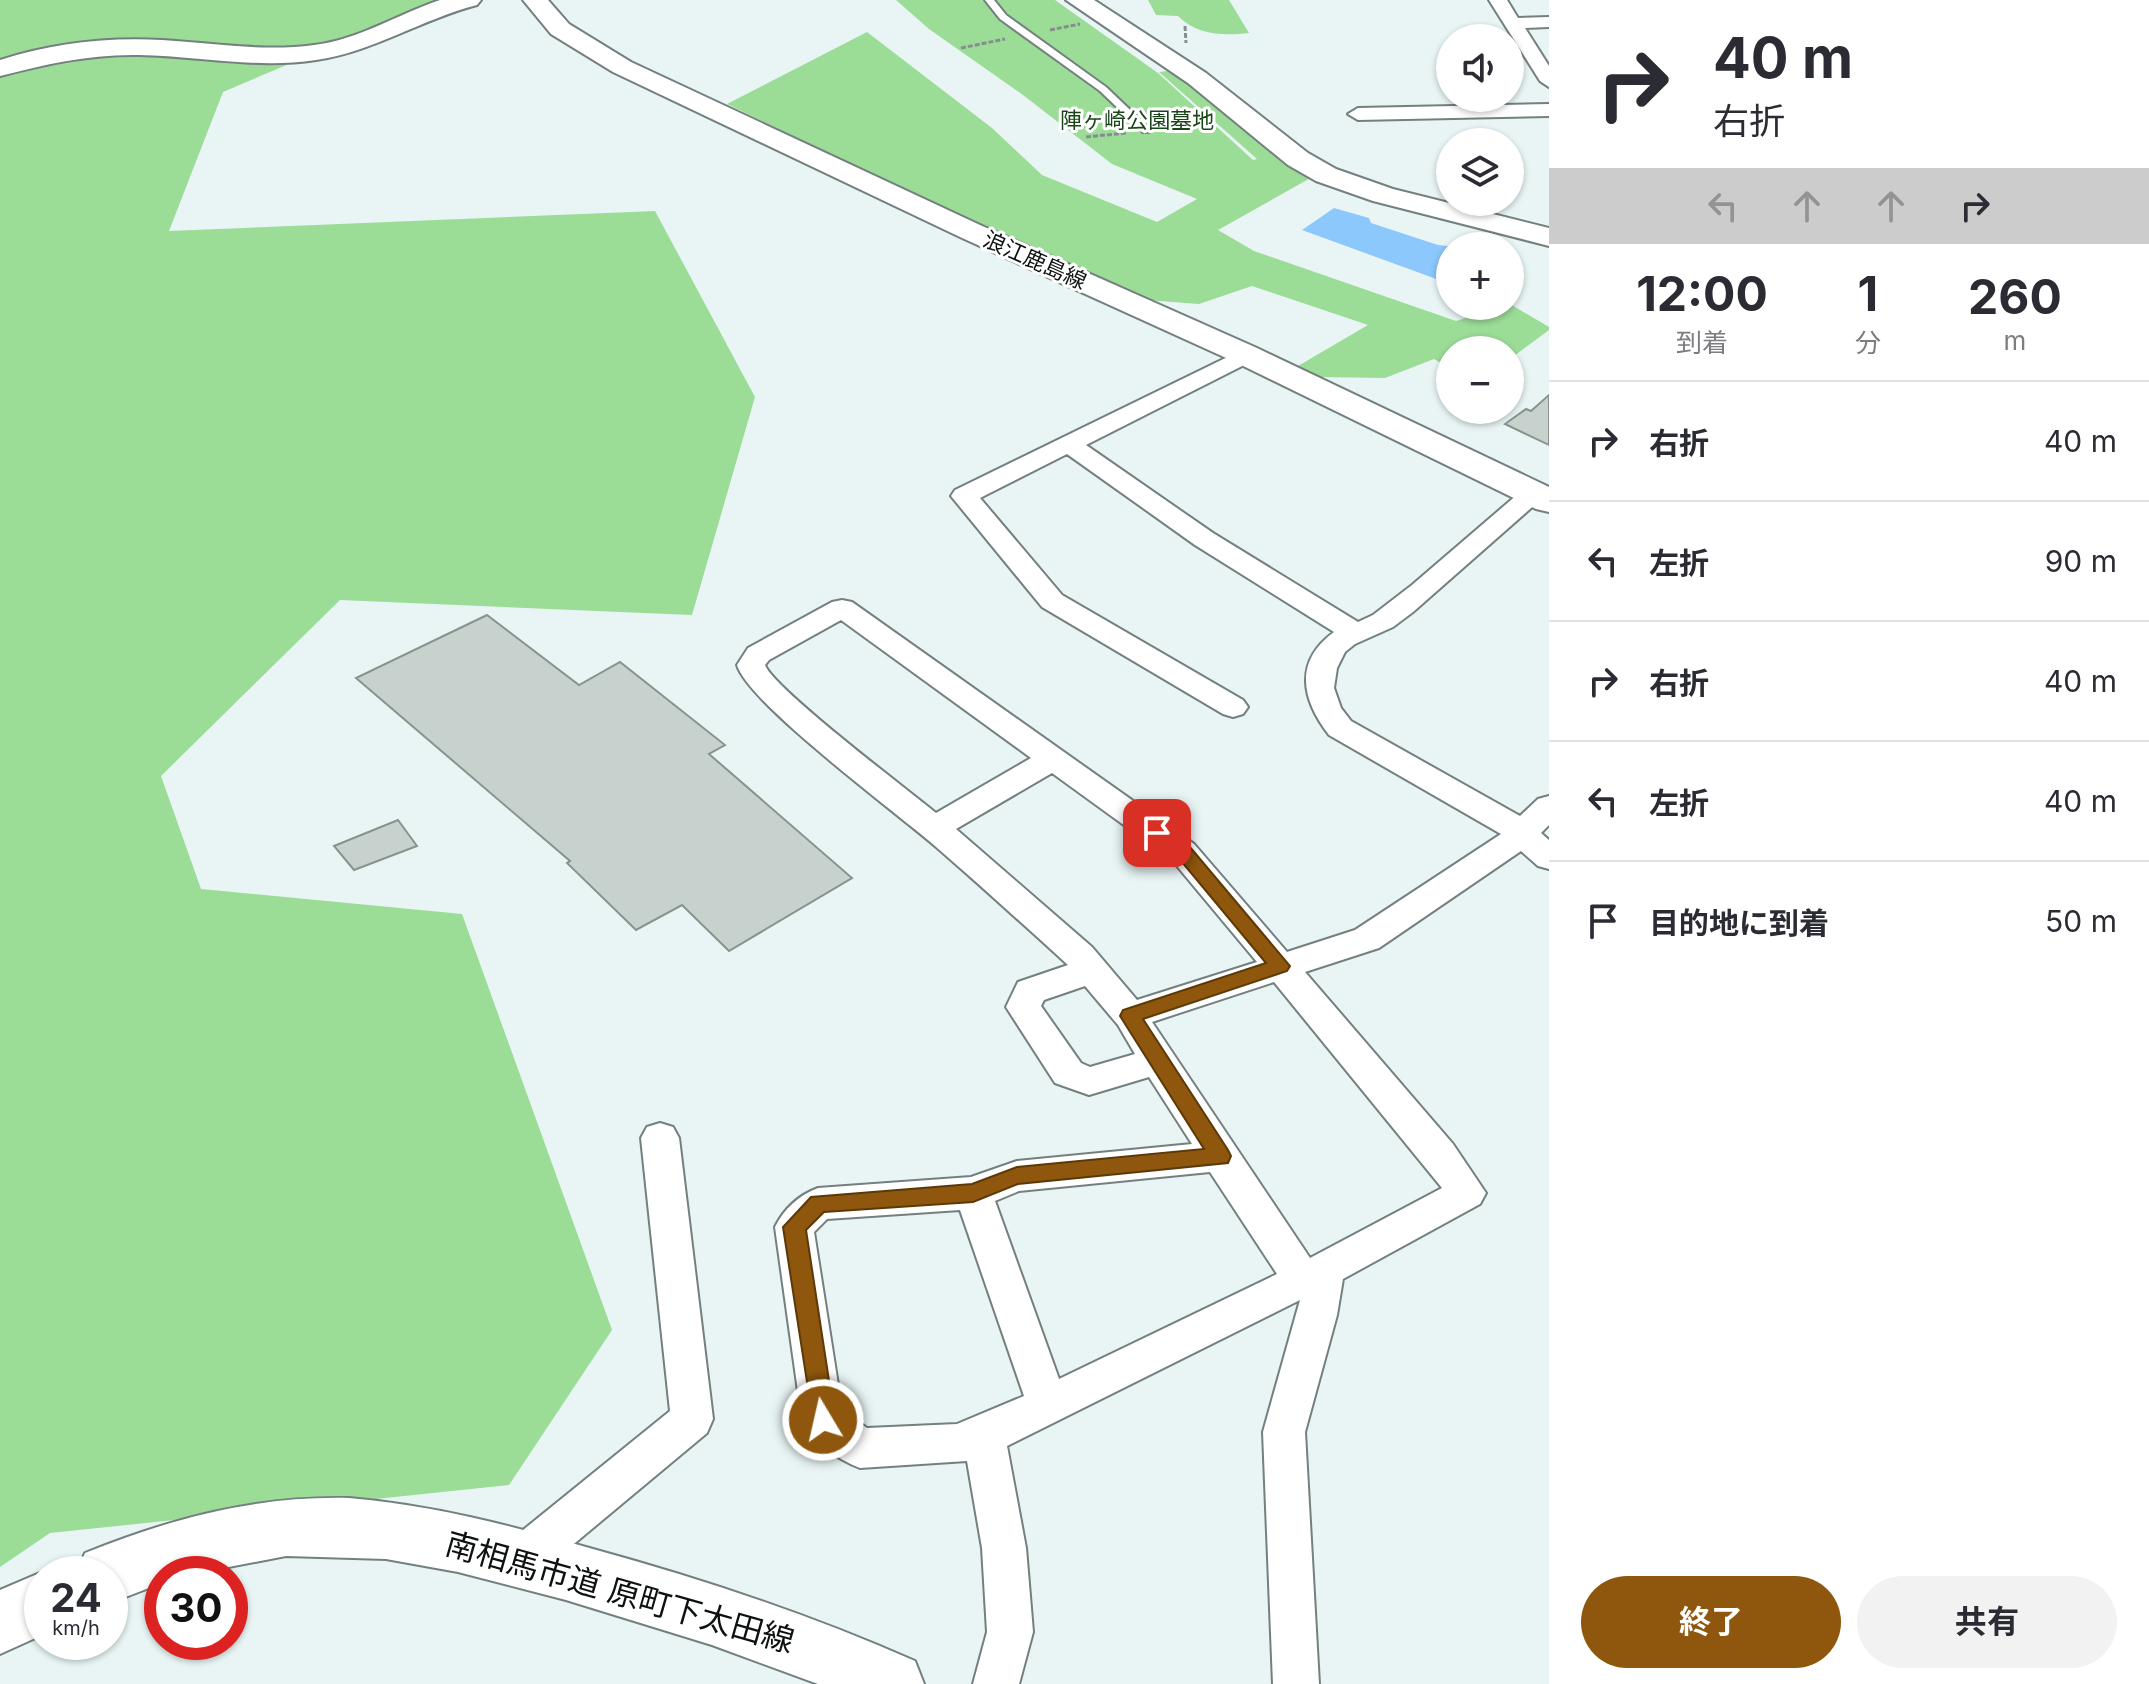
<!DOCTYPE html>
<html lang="ja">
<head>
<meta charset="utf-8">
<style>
  body { margin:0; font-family:Inter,"Noto Sans JP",sans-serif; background:#f2f2f3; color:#2b2b33; height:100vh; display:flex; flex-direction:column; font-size:30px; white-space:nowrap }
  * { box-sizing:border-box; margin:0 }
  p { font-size:26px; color:#7c7c81 }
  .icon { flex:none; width:44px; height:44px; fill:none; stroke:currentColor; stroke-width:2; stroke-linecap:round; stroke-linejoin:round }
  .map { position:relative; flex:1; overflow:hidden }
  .side { display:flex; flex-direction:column; background:#fff; width:600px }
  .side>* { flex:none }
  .banner { background:#fff; color:#2b2b33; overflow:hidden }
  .tools { position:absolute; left:1436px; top:24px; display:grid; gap:16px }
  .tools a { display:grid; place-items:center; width:88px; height:88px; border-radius:50%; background:#fff; box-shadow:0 2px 6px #0004; font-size:40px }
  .speed { position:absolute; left:24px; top:1556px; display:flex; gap:16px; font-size:40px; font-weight:700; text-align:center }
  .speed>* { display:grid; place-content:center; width:104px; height:104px; border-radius:50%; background:#fff; box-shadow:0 2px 6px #0004; line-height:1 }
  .speed small { font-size:20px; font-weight:400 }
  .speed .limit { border:12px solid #d22; background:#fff; color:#111 }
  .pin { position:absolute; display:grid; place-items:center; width:68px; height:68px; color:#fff; margin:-34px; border-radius:16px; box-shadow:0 4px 12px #0006 }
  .me { position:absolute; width:88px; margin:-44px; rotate:351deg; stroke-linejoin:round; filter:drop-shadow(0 0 6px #0008) }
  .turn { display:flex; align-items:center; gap:28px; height:168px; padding:0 32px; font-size:36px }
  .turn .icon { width:104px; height:104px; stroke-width:2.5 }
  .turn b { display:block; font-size:56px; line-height:68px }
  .lanes { display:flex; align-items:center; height:76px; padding:0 32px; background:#0003; justify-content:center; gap:40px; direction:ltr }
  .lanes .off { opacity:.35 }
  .eta { display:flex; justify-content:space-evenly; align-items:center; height:136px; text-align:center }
  .eta b { font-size:48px; font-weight:700; line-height:56px }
  .button { display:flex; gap:16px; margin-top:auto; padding:16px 32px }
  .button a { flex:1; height:92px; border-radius:48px; background:#8e570d; color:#fff; font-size:32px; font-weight:700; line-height:92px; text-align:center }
  .button a+a { background:#f2f2f3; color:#2b2b33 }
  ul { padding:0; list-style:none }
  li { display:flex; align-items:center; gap:24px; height:120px; padding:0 32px; border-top:2px solid #e1e1e2 }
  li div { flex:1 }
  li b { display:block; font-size:30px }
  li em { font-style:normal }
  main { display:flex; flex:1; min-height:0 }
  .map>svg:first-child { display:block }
</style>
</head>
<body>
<main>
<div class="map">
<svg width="1549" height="1684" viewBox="0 0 1549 1684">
  <rect width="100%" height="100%" fill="#e9f5f5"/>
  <g fill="#9bdc97">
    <polygon points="0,0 440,0 223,92 169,231 655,211 755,397 692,615 340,600 161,776 201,889 462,914 612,1330 509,1485 50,1533 0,1567"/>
    <polygon points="896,0 1055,0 1158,73 1253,160 1257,159 1159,72 1168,71 1244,118 1314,176 1218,230 1254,251 1456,321 1510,304 1549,327 1549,330 1510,359 1510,350 1450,350 1450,368 1434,359 1385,378 1320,377 1298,366 1368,325 1252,286 1199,304 1146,300 905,190 727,104 867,32 992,128 1042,175 1157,222 1197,199 1112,164 1023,95 929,29"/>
    <path d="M 1148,0 L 1229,0 L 1249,33 C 1224,36 1196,35 1178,16 L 1156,15 Z"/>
  </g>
  <polygon fill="#8cc8fc" points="1334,208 1369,218 1371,223 1438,245 1448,246 1454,243 1465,246 1450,246 1450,284 1302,230"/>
  <g fill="#c7d1cd" stroke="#89938e" stroke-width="2">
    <polygon points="1549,395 1549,445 1505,424 1526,409 1531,411"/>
    <polygon points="487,615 579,685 620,662 725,745 709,754 852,878 729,951 682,905 636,930 567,863 570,861 356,678"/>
    <polygon points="398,820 417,846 354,870 334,846"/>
  </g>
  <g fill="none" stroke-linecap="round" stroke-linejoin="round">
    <g stroke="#747f7f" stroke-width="4">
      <polygon id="lane" points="985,0 994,0 1006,15 1106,87 1149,128 1149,132 1143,132 1100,91 1000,19"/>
    </g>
    <g stroke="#747f7f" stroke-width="4">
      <g id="street">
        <polygon points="1489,0 1507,0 1518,18 1549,17 1549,27 1525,28 1549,66 1549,87 1540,81"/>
        <polygon points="1549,104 1549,116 1358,120 1348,114 1358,108"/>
        <path d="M 1246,348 L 1254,350 L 1258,355 L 1254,360 L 1086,445 L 1213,533 L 1358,622 L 1373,615 L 1412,585 L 1525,488 L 1543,488 L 1547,494 L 1413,612 L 1393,627 L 1355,644 L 1345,652 L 1337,668 L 1334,688 L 1341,708 L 1351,721 L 1520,816 L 1538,799 L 1549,796 L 1549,825 L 1541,833 L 1549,840 L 1549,869 L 1538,866 L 1521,851 L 1379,948 L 1305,972 L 1453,1144 L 1486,1193 L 1480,1204 L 1343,1279 L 1337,1315 L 1305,1432 L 1319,1684 L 1273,1684 L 1263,1432 L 1300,1300 L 1007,1446 L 1026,1548 L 1033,1632 L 1019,1684 L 973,1684 L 987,1632 L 982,1548 L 967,1461 L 860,1468 C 837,1459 812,1442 802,1420 L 775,1227 C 784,1209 799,1195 818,1188 L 971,1177 L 1017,1161 L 1192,1144 L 1149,1077 L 1089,1095 L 1055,1083 L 1006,1007 L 1018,982 L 1068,965 C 1024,925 980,885 935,846 C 897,813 748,703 737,665 L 748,648 L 832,602 L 842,600 L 852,602 L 1194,844 L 1287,952 L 1355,930 L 1501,834 L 1329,735 C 1302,700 1293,662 1334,632 L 1195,545 L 1067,454 L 980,498 L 1062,595 L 1243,700 L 1248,707 L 1243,714 L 1233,717 L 1223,714 L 1042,607 L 951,496 L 955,490 ZM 841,620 L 1031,758 L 936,813 C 908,790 773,688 765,665 L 769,660 ZM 1052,773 L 1172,860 L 1257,962 L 1137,1000 L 1092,947 L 956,829 ZM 1274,982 L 1442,1188 L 1310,1258 L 1152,1022 ZM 1085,986 L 1118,1025 L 1135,1054 L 1090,1067 L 1081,1063 L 1041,1006 L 1044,1000 ZM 1210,1172 L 1277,1274 L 1059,1379 L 995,1201 L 1019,1191 ZM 960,1210 L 1024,1396 L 957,1424 L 867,1428 L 842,1410 L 814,1232 L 827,1219 Z"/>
        <polygon points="660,1123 673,1127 679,1138 713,1419 707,1433 539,1573 523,1579 507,1573 501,1558 507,1543 670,1411 641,1138 647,1127"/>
      </g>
    </g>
    <g stroke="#747f7f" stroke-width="4">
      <g id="secondary">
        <path d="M 440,0 L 481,0 L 477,5 C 422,19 373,52 316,60 C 257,69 197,56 139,55 C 90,54 47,64 0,76 L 0,60 C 53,43 107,37 162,40 C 213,43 264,52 314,45 C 358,40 398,14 440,0 Z"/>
        <polygon points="523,0 548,0 569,24 631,62 980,225 1257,348 1549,487 1549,512 1536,509 1235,362 960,237 613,72 551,34"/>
        <polygon points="1066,0 1094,0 1206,73 1308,153 1336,169 1393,189 1549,228 1549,246 1373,201 1316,181 1288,165 1188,83"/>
        <path d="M 349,1498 C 433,1505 512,1526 593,1549 C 703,1579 810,1615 915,1661 L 924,1684 L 818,1684 L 712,1645 L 566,1600 L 458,1572 L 386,1559 L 286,1556 L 192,1574 L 162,1574 L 162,1583 L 110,1603 L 110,1574 L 76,1574 L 85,1553 C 172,1518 255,1496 349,1498 Z"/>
        <polygon points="42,1572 48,1574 42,1574 42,1635 0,1654 0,1590"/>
      </g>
    </g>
    <g stroke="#858e8e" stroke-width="3" stroke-dasharray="5 2" stroke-linecap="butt">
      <polyline points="1185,26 1186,43"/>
      <polyline points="1050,30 1080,24"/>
      <polyline points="961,48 1005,39"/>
      <polyline points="1160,128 1210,121"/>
      <polyline points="1086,137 1126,133"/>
    </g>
    <use href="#lane" fill="#fff" fill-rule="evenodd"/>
    <use href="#street" fill="#fff" fill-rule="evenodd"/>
    <use href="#secondary" fill="#fff" fill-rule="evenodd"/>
  </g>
  <polygon fill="#8e570d" stroke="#5c3908" stroke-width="2" points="1157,827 1190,847 1290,966 1287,971 1143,1019 1228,1150 1231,1156 1228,1163 1018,1184 973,1202 824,1212 806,1230 835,1420 831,1427 823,1431 814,1427 783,1227 811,1197 972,1184 1017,1167 1204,1149 1120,1016 1123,1010 1266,963 1177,856 1151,837 1148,833"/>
  <g text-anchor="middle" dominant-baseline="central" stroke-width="6" stroke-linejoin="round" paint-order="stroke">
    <g font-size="22" fill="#184618" stroke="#fff">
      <text x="1137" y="120">陣ヶ崎公園墓地</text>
    </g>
    <g font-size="22" fill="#0d1111" stroke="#fff">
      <text transform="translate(1035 260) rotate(24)">浪江鹿島線</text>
    </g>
    <g font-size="32" fill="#0d1111" stroke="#fff">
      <text transform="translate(620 1592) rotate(16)">南相馬市道 原町下太田線</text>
    </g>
  </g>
</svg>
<div class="tools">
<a><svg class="icon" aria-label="sound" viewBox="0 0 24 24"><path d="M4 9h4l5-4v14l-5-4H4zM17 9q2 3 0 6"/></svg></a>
<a><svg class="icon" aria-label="layers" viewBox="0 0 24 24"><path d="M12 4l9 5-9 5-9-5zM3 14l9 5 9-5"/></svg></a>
<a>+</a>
<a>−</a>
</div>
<div class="speed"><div>24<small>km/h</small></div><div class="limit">30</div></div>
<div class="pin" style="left:1157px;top:833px;background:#d93025"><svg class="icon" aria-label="arrive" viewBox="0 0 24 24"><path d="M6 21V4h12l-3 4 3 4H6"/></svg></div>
<svg class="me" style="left:823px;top:1420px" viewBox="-20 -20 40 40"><circle r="17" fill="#8e570d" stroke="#fff" stroke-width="3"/><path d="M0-11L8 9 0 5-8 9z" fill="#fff"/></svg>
</div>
<section class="side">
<div class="banner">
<div class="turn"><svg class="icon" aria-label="right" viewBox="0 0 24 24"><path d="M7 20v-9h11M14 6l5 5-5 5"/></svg><div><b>40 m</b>右折</div></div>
<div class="lanes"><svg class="icon off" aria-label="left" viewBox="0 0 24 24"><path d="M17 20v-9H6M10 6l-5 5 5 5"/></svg><svg class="icon off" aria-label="ahead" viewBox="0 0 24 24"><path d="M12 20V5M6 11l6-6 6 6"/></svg><svg class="icon off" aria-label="ahead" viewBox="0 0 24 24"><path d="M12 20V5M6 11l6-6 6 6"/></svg><svg class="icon" aria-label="right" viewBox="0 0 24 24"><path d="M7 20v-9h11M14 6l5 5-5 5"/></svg></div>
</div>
<div class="eta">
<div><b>12:00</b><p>到着</p></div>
<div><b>1</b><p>分</p></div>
<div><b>260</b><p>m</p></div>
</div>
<ul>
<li><svg class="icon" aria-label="right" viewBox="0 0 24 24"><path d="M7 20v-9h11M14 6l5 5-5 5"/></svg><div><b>右折</b></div><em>40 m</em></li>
<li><svg class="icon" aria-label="left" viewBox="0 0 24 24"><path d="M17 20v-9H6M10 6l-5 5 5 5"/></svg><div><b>左折</b></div><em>90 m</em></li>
<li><svg class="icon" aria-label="right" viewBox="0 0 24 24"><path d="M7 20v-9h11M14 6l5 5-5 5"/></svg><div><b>右折</b></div><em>40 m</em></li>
<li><svg class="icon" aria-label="left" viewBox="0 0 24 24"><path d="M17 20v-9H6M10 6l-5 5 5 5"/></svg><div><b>左折</b></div><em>40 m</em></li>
<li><svg class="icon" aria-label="arrive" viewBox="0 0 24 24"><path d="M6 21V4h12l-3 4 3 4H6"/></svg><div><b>目的地に到着</b></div><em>50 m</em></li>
</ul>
<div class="button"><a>終了</a><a>共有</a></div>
</section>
</main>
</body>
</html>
